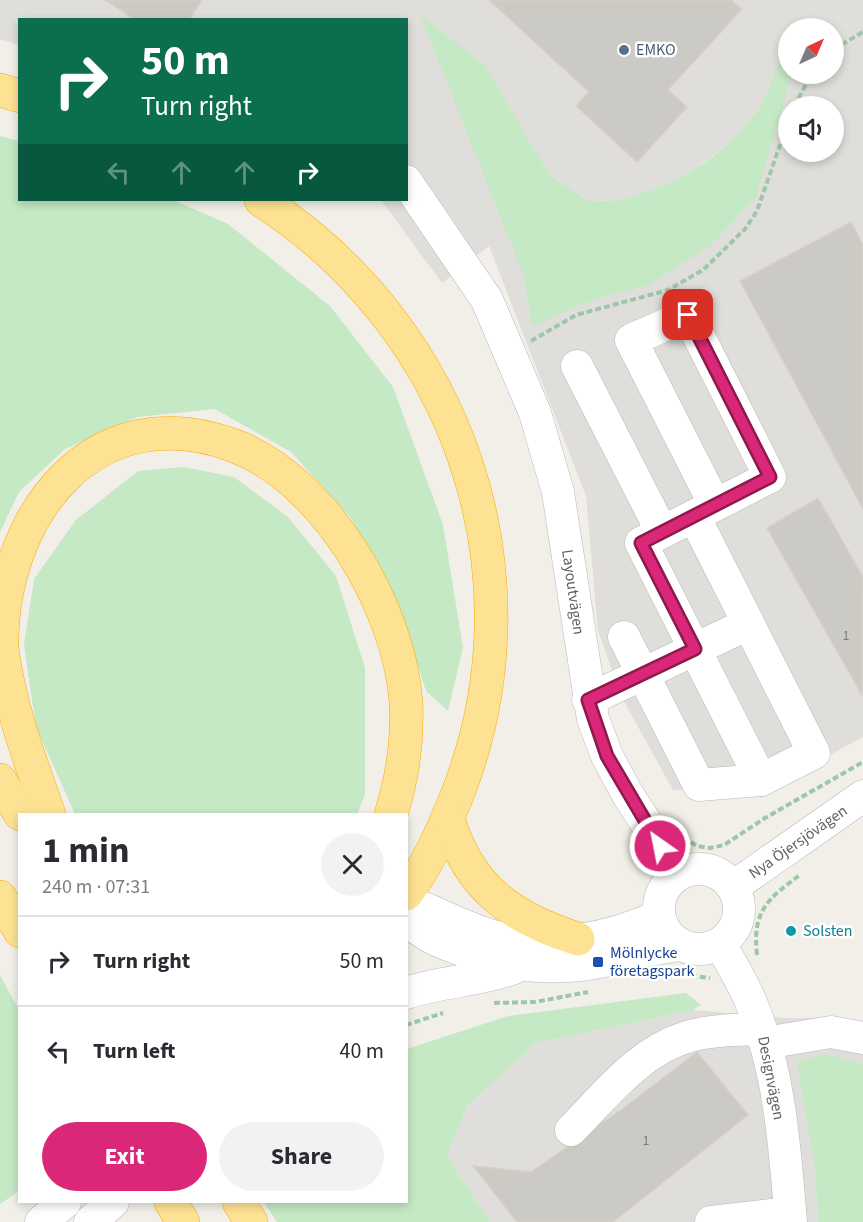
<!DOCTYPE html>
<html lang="en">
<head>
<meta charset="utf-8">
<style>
  body { margin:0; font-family:"Source Sans 3",sans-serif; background:#f2f2f3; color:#2b2b33; height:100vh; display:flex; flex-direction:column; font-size:22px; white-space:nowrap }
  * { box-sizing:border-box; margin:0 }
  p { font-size:20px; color:#7c7c81 }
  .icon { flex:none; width:33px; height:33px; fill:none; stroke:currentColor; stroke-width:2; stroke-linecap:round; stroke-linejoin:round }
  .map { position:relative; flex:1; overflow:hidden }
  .side { position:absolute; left:18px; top:813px; width:390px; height:390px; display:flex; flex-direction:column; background:#fff; border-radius:0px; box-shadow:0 3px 9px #0003 }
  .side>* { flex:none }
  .banner { position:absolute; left:18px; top:18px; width:390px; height:183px; border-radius:0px; box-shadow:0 3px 9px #0003; background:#0b6e4f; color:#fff; overflow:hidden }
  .needle { width:39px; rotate:44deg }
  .fabs { position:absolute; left:778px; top:18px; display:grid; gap:12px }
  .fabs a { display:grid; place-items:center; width:66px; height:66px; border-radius:50%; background:#fff; box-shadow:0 3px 9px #0003; font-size:30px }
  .pin { position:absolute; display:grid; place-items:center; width:51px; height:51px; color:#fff; margin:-26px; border-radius:12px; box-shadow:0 3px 9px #0006 }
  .me { position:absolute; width:66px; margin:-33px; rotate:327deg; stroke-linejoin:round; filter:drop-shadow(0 0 4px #0008) }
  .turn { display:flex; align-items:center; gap:21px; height:126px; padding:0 24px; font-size:27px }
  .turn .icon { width:78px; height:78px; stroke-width:2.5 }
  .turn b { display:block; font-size:42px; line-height:51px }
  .lanes { display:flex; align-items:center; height:57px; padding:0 24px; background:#0003; justify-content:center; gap:30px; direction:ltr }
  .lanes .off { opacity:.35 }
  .round { display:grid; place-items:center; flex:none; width:63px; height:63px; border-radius:32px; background:#f2f2f3 }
  .headline { display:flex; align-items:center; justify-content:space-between; height:102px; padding:0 24px }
  h1 { font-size:36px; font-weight:700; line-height:45px }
  .action { display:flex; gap:12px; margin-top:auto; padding:12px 24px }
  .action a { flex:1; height:69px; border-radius:36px; background:#db2777; color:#fff; font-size:24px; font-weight:700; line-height:69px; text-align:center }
  .action a+a { background:#f2f2f3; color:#2b2b33 }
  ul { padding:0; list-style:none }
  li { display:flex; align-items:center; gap:18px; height:90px; padding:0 24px; border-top:2px solid #e1e1e2 }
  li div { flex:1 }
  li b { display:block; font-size:22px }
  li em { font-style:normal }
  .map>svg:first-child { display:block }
</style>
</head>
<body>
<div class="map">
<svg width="863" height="1222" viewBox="0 0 863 1222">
  <rect width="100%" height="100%" fill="#f1efe8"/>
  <g fill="#e0deda" fill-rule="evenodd">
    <path d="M 0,0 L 863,0 L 863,737 L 766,790 L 673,790 L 622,698 L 598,631 L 586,496 L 489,246 L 442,283 L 381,200 L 406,200 L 406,20 L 20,20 L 19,45 L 0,39 ZM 789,28 L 834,28 L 834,74 L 792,74 L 787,85 L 649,284 L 596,299 L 532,325 L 485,65 L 550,175 L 589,201 L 623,200 L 672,182 L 708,160 L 738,135 L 761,106 L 789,38 ZM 789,106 L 834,106 L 834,152 L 789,152 Z"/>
    <polygon points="693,1010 786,1018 813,1018 863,1025 863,1064 827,1054 815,1167 818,1222 490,1222 447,1156 467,1106 536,1043"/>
  </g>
  <g fill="#c5e8c5">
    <polygon points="420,15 485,65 550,175 589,201 623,200 672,182 709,160 738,135 761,106 789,38 789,74 792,74 756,197 709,247 649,285 596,299 532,326 523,274"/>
    <polygon points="0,136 19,141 20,200 173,200 228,224 330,306 393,387 443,525 463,648 448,711 426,691 403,620 351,518 291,452 215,409 137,417 65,449 19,492 0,532"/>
    <polygon points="184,467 234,477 288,517 336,576 365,668 365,795 357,814 75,814 36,727 24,645 34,579 76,520 138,471"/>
    <polygon points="0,975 19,1010 19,1191 0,1204"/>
    <polygon points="686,993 701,1005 693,1010 536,1043 467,1106 447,1156 490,1222 277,1222 264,1202 406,1202 407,1049 508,1016"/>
    <polygon points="827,1054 863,1064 863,1222 818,1222 815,1167 797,1062"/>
  </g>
  <g fill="#cccac5" stroke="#d6d1c6" stroke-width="1.5">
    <polygon points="105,0 202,0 189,20 136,20"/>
    <polygon points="489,0 731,0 742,9 668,90 687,107 637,162 576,106 589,92"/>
    <polygon points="851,222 863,245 863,509 740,281"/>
    <polygon points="818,498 863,577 862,695 767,528"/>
    <polygon points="697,1052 748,1115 613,1222 517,1222 473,1166 531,1172 625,1107"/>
  </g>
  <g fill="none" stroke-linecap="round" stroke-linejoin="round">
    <g stroke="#b5b8bc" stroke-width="33">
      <g id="minor">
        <polyline points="406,181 487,300 535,413 558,492 593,719 607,756 628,795 679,874"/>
        <polyline points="577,366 662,532"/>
        <polyline points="715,505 631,340 688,315 770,477 641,543 761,780"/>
        <polyline points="624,637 699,785 761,780 814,753 694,516"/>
        <polyline points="588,700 748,624"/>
        <circle cx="699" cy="909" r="40"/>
        <polyline points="733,887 863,796"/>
        <path d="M 406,906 L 416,905 C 442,915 466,928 493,936 C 547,951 609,939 659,916"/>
        <path d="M 406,918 C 421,935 442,943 462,950 C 506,966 553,971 599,962 C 626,956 652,948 681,945"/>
        <path d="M 720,944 C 731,963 744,984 752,1005 C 780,1072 785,1150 791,1222"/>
        <path d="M 406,993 C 442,981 480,981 514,968"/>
        <polyline points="765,1043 831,1032 863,1038"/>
        <path d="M 571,1130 C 605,1096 639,1051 687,1037 C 710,1030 736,1030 761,1029"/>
        <polyline points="41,1222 65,1202"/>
        <polyline points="90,1222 113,1202"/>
        <polyline points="711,1222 790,1213"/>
      </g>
    </g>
    <g stroke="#f9ab00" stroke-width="34">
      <g id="highway">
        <polyline points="0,90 20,96"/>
        <path d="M 261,200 C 460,329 545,576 456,798 C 442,832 428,864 406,894"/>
        <polyline points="0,780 20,814"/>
        <path d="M 49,814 C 30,761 9,705 2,648 C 0,513 96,393 235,446 C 326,481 399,607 406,702 C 408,740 402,779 391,814"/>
        <path d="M 448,819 C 469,888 511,918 578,939"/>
        <polyline points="0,897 20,931"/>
        <polyline points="171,1202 183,1222"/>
        <polyline points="239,1202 251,1222"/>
      </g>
    </g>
    <g stroke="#9cc7a9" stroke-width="4" stroke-dasharray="6 3" stroke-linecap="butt">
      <polyline points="834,49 863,32"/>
      <polyline points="794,106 812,74"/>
      <polyline points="531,341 576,315 668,290 703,270 745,229 757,211 789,119"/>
      <polyline points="691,842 697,846 710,848 724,845 765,818 863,762"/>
      <path d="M 757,955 C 752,910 768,899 801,874"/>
      <polyline points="683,971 693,976 710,978"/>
      <polyline points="494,1003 535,1002 588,992"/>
      <polyline points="406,1025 443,1013"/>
    </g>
    <use href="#minor" stroke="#fff" stroke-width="32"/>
    <use href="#highway" stroke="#fde293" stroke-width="33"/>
  </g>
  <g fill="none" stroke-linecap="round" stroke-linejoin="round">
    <g stroke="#8e194d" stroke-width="15">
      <polyline id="route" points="660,846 607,756 588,700 695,649 641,543 770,477 688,315"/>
    </g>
    <use href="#route" stroke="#db2777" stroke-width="10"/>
  </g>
  <circle fill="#5c6f8a" stroke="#fff" stroke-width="2" cx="624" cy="50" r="6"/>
  <circle fill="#0f9aa8" stroke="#fff" stroke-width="2" cx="791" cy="931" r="6"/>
  <rect fill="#1a4fb4" stroke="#fff" stroke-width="2" x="592" y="956" width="12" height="12" rx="3"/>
  <g text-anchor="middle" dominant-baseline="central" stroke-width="5" stroke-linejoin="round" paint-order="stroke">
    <g font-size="14" fill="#7a7d7f">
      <text x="846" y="636">1</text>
      <text x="646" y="1141">1</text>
    </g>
    <g font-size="16" fill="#4e5e75" stroke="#fff" text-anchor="start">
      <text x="636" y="50">EMKO</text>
    </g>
    <g font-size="16" fill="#5f6368" stroke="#fff">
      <text transform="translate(573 592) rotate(82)">Layoutvägen</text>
      <text transform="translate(798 842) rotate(-35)">Nya Öjersjövägen</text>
      <text transform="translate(771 1078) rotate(79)">Designvägen</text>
    </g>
    <g font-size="16" fill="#0d838f" stroke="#fff" text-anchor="start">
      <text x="803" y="931">Solsten</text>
    </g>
    <g font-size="16" fill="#164399" stroke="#fff" text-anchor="start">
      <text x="610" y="953">Mölnlycke<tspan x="610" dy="18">företagspark</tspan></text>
    </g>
  </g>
</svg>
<div class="fabs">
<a><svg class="needle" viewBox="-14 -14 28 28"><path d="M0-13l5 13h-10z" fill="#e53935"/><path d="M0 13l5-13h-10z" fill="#7c7c81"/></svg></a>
<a><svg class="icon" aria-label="sound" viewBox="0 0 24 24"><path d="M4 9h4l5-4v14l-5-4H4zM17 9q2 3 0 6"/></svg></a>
</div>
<div class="pin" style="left:688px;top:315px;background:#d93025"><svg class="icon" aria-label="arrive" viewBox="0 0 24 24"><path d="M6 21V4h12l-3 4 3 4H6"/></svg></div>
<svg class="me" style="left:660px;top:846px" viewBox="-20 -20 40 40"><circle r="17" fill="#db2777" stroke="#fff" stroke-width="3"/><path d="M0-11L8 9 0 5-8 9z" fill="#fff"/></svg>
<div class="banner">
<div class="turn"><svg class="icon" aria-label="right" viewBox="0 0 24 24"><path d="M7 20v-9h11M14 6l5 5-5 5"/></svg><div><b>50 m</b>Turn right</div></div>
<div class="lanes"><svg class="icon off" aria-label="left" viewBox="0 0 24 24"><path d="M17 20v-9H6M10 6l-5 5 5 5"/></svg><svg class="icon off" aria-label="ahead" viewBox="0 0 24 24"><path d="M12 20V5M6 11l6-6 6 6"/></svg><svg class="icon off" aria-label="ahead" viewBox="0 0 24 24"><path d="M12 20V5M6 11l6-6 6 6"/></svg><svg class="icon" aria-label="right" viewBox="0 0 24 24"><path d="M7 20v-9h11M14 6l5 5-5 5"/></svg></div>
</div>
<section class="side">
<div class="headline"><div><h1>1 min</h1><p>240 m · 07:31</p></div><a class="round"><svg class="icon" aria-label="close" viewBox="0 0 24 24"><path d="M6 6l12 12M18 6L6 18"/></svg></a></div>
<ul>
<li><svg class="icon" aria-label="right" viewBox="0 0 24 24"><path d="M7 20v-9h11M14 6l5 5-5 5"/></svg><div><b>Turn right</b></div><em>50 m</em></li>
<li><svg class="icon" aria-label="left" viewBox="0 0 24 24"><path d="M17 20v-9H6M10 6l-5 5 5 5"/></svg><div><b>Turn left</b></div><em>40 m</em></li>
</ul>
<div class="action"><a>Exit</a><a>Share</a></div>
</section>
</div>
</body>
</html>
